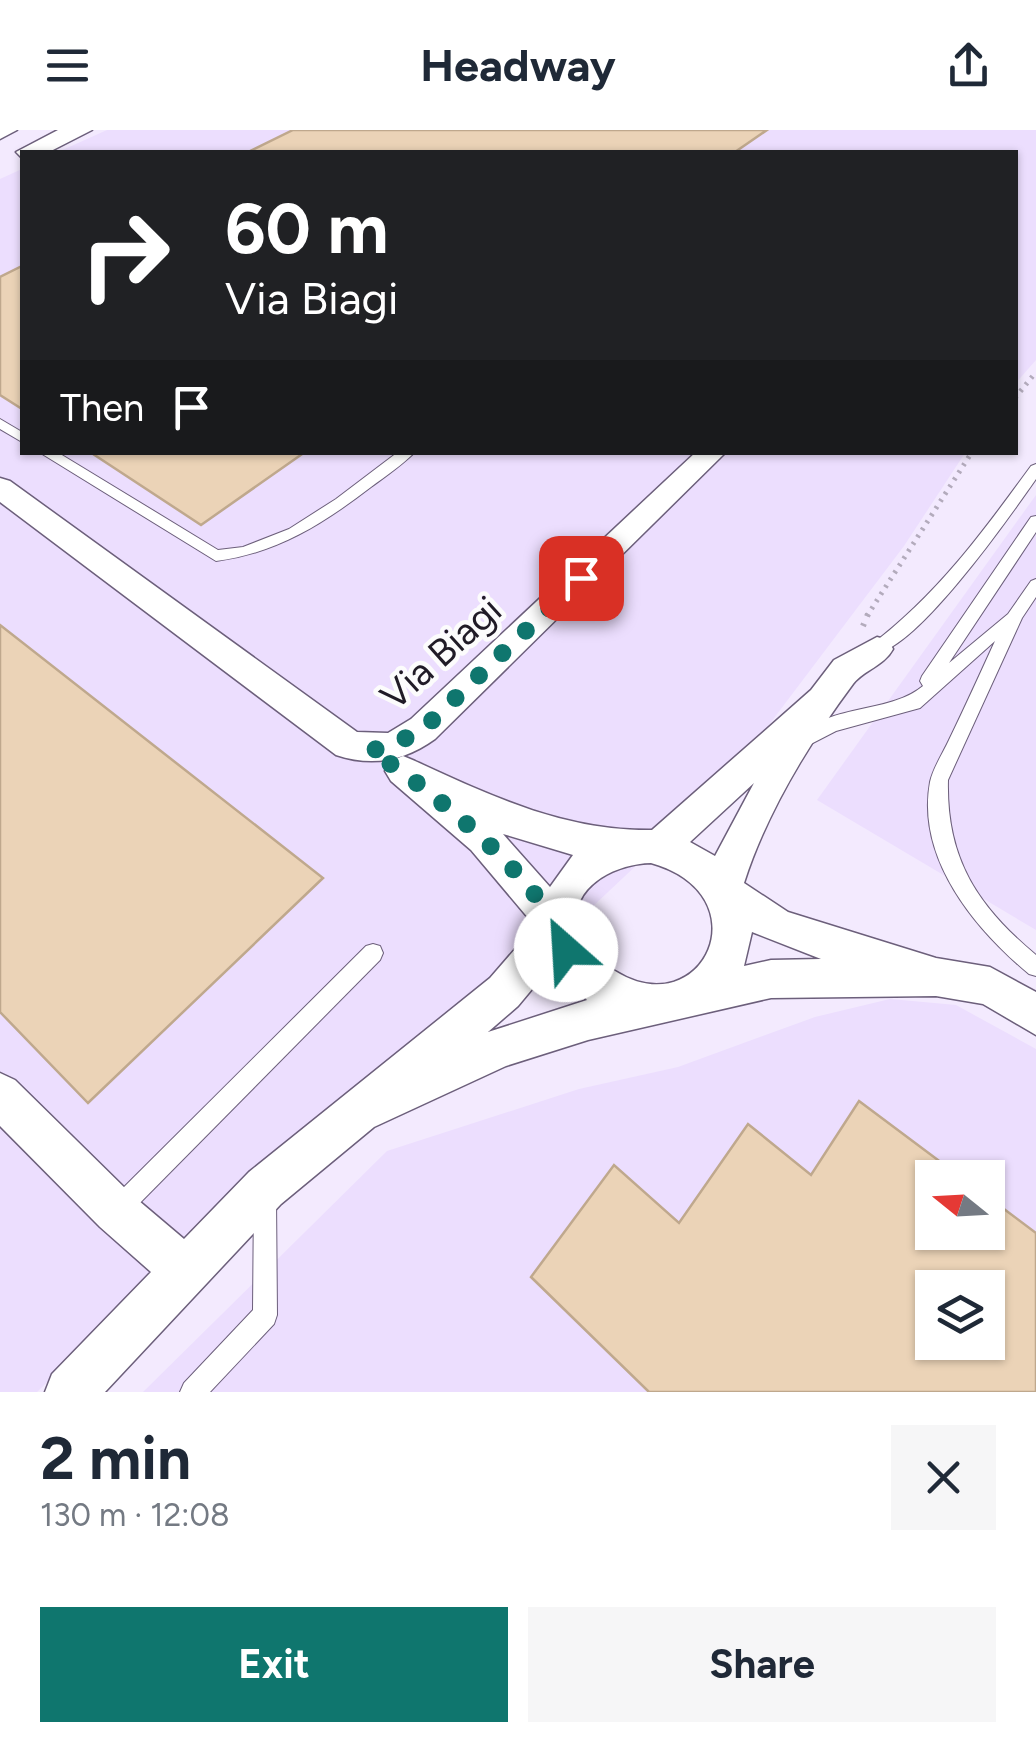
<!DOCTYPE html>
<html lang="en">
<head>
<meta charset="utf-8">
<style>
  body { margin:0; font-family:Figtree,sans-serif; background:#f6f6f7; color:#1f2937; height:100vh; display:flex; flex-direction:column; font-size:38px; white-space:nowrap }
  * { box-sizing:border-box; margin:0 }
  p { font-size:32px; color:#747a83 }
  .icon { flex:none; width:55px; height:55px; fill:none; stroke:currentColor; stroke-width:2; stroke-linecap:round; stroke-linejoin:round }
  .map { position:relative; height:1262px; overflow:hidden }
  .panel { display:flex; flex-direction:column; background:#fff; flex:1 }
  .panel>* { flex:none }
  .top-card { position:absolute; left:20px; top:20px; width:998px; height:305px; border-radius:0px; box-shadow:0 2px 8px #0004; background:#202124; color:#fff; overflow:hidden }
  .needle { width:65px; rotate:288deg }
  .fabs { position:absolute; left:915px; top:1030px; display:grid; gap:20px }
  .fabs a { display:grid; place-items:center; width:90px; height:90px; border-radius:0px; background:#fff; box-shadow:0 2px 8px #0004; font-size:50px }
  .pin { position:absolute; display:grid; place-items:center; width:85px; height:85px; color:#fff; margin:-42px; border-radius:20px; box-shadow:0 5px 15px #0006 }
  .me { position:absolute; width:110px; margin:-55px; rotate:334deg; stroke-linejoin:round; filter:drop-shadow(0 0 8px #0008) }
  .turn { display:flex; align-items:center; gap:35px; height:210px; padding:0 40px; font-size:45px }
  .turn .icon { width:130px; height:130px; stroke-width:2.5 }
  .turn b { display:block; font-size:70px; line-height:85px }
  .then { display:flex; align-items:center; height:95px; padding:0 40px; background:#0003; gap:20px; font-size:38px }
  .round { display:grid; place-items:center; flex:none; width:105px; height:105px; border-radius:0px; background:#f6f6f7 }
  .overview { display:flex; align-items:center; justify-content:space-between; height:170px; padding:0 40px }
  h1 { font-size:60px; font-weight:700; line-height:75px }
  .button { display:flex; gap:20px; margin-top:auto; padding:20px 40px }
  .button a { flex:1; height:115px; border-radius:0px; background:#0f766e; color:#fff; font-size:40px; font-weight:700; line-height:115px; text-align:center }
  .button a+a { background:#f6f6f7; color:#1f2937 }
  header { display:flex; justify-content:space-between; align-items:center; height:130px; padding:0 40px; background:#fff; font-size:45px; font-weight:700 }
  .map>svg:first-child { display:block }
</style>
</head>
<body>
<header><svg class="icon" aria-label="menu" viewBox="0 0 24 24"><path d="M4 6h16M4 12h16M4 18h16"/></svg>Headway<svg class="icon" aria-label="share" viewBox="0 0 24 24"><path d="M12 15V3M7 8l5-5 5 5M5 13v7h14v-7"/></svg></header>
<div class="map">
<svg width="1036" height="1262" viewBox="0 0 1036 1262">
  <rect width="100%" height="100%" fill="#f3eafe"/>
  <g fill="#ecdefe" fill-rule="evenodd">
    <polygon points="107,0 1036,0 1036,230 1015,254 1015,22 58,22"/>
    <polygon points="22,39 22,322 965,323 904,416 728,649 521,844 337,972 37,1262 0,1262 0,49"/>
    <polygon points="1036,365 1036,800 817,670"/>
    <path d="M 890,869 L 956,875 L 1036,919 L 1036,1262 L 143,1262 L 387,1021 L 579,959 L 678,937 L 815,887 ZM 932,1048 L 988,1048 L 988,1102 L 932,1102 ZM 932,1158 L 988,1158 L 988,1212 L 932,1212 Z"/>
  </g>
  <g fill="#ebd3b7" stroke="#bfa88d" stroke-width="2.5" fill-rule="evenodd">
    <polygon points="293,0 767,0 735,22 248,22"/>
    <polygon points="22,136 22,279 0,265 0,147"/>
    <polygon points="90,322 305,322 201,395"/>
    <polygon points="0,495 323,748 88,973 0,882"/>
    <path d="M 859,971 L 962,1048 L 932,1048 L 932,1102 L 988,1102 L 988,1067 L 1036,1103 L 1036,1262 L 649,1262 L 531,1147 L 614,1035 L 679,1093 L 748,994 L 811,1045 ZM 932,1158 L 988,1158 L 988,1212 L 932,1212 Z"/>
  </g>
  <g fill="none" stroke-linecap="round" stroke-linejoin="round">
    <g stroke="#6c5f7b" stroke-width="2">
      <g id="service">
        <polygon points="0,289 22,302 22,312 0,299"/>
        <path d="M 39,322 L 57,322 L 218,420 L 243,417 L 289,399 L 336,369 L 398,322 L 415,322 C 402,335 386,346 371,357 C 323,394 277,423 216,431 Z"/>
        <path d="M 1036,334 L 1036,349 C 1013,382 910,530 871,523 L 869,519 L 871,515 C 937,465 983,402 1031,336 Z"/>
        <path d="M 1036,386 L 1036,402 L 949,533 L 1008,484 L 1031,451 L 1036,449 L 1036,467 L 1022,488 L 948,650 C 946,728 977,776 1036,825 L 1036,846 L 1029,844 C 975,799 916,729 930,652 C 933,638 943,623 949,610 C 965,577 980,544 995,511 L 920,578 L 836,601 L 805,617 L 799,615 L 796,610 C 825,573 888,585 923,556 L 920,551 L 922,546 L 1031,387 Z"/>
        <polygon points="373,814 380,816 383,823 380,830 124,1089 116,1092 108,1089 105,1081 108,1073 366,816"/>
        <polygon points="265,1057 273,1060 276,1068 277,1185 274,1194 210,1262 180,1262 184,1253 253,1180 254,1068 257,1060"/>
      </g>
    </g>
    <g stroke="#6c5f7b" stroke-width="3">
      <g id="minor">
        <polygon points="0,0 17,0 0,9"/>
        <path d="M 696,322 L 726,322 L 435,609 C 405,631 372,637 336,625 L 0,372 L 0,348 L 10,351 L 357,602 L 388,603 L 411,589 Z"/>
        <path d="M 877,507 L 888,510 L 893,519 C 884,536 864,540 853,554 C 809,613 766,684 744,753 L 788,782 L 936,828 L 990,837 L 1036,862 L 1036,905 L 983,874 L 936,866 L 771,868 L 588,910 L 506,936 L 374,997 L 281,1074 L 105,1262 L 45,1262 L 52,1244 L 151,1142 L 100,1097 L 0,996 L 0,943 L 15,950 L 132,1065 L 184,1109 L 249,1042 L 490,848 L 535,796 L 471,720 L 391,651 L 385,641 L 391,631 L 403,626 L 415,631 C 493,667 565,701 652,700 L 811,560 L 834,530 ZM 754,653 L 715,726 L 690,712 ZM 503,704 L 573,725 L 550,757 ZM 651,733 C 764,765 703,896 615,841 C 602,834 588,823 582,809 C 560,762 611,734 651,733 ZM 752,802 L 821,829 L 771,830 L 744,836 ZM 553,834 L 587,870 L 488,902 L 518,876 Z"/>
      </g>
    </g>
    <g stroke="#6c5f7b" stroke-width="3">
      <polygon id="tertiary" points="58,0 92,0 49,22 22,22 22,28 16,22"/>
    </g>
    <g stroke="#b3abbc" stroke-width="5" stroke-dasharray="2.5 6" stroke-linecap="butt">
      <polyline points="1015,268 1036,242"/>
      <polyline points="867,486 972,322"/>
    </g>
    <polyline stroke="#b3abbc" stroke-width="6" stroke-dasharray="2.5 8" stroke-linecap="butt" points="863,496 868,484"/>
    <use href="#service" fill="#fff" fill-rule="evenodd"/>
    <use href="#minor" fill="#fff" fill-rule="evenodd"/>
    <use href="#tertiary" fill="#fff" fill-rule="evenodd"/>
  </g>
  <g fill="none" stroke-linecap="round" stroke-linejoin="round">
    <path stroke="#0f766e" stroke-width="18" stroke-dasharray="0 32.4" d="M 566,820 C 550,756 426,654 369,620 L 387,618 L 423,599 L 581,448"/>
  </g>
  <g text-anchor="middle" dominant-baseline="central" stroke-width="9" stroke-linejoin="round" paint-order="stroke">
    <g font-size="38" fill="#201b26" stroke="#fcfcfc">
      <text transform="translate(441 523) rotate(-42)">Via Biagi</text>
    </g>
  </g>
</svg>
<div class="fabs">
<a><svg class="needle" viewBox="-14 -14 28 28"><path d="M0-13l5 13h-10z" fill="#e53935"/><path d="M0 13l5-13h-10z" fill="#747a83"/></svg></a>
<a><svg class="icon" aria-label="layers" viewBox="0 0 24 24"><path d="M12 4l9 5-9 5-9-5zM3 14l9 5 9-5"/></svg></a>
</div>
<div class="pin" style="left:581px;top:448px;background:#d93025"><svg class="icon" aria-label="arrive" viewBox="0 0 24 24"><path d="M6 21V4h12l-3 4 3 4H6"/></svg></div>
<svg class="me" style="left:566px;top:820px" viewBox="-20 -20 40 40"><circle r="19" fill="#fff"/><path d="M0-13L10 11 0 6-10 11z" fill="#0f766e"/></svg>
<div class="top-card">
<div class="turn"><svg class="icon" aria-label="right" viewBox="0 0 24 24"><path d="M7 20v-9h11M14 6l5 5-5 5"/></svg><div><b>60 m</b>Via Biagi</div></div>
<div class="then">Then<svg class="icon" aria-label="arrive" viewBox="0 0 24 24"><path d="M6 21V4h12l-3 4 3 4H6"/></svg></div>
</div>
</div>
<section class="panel">
<div class="overview"><div><h1>2 min</h1><p>130 m · 12:08</p></div><a class="round"><svg class="icon" aria-label="close" viewBox="0 0 24 24"><path d="M6 6l12 12M18 6L6 18"/></svg></a></div>
<div class="button"><a>Exit</a><a>Share</a></div>
</section>
</body>
</html>
